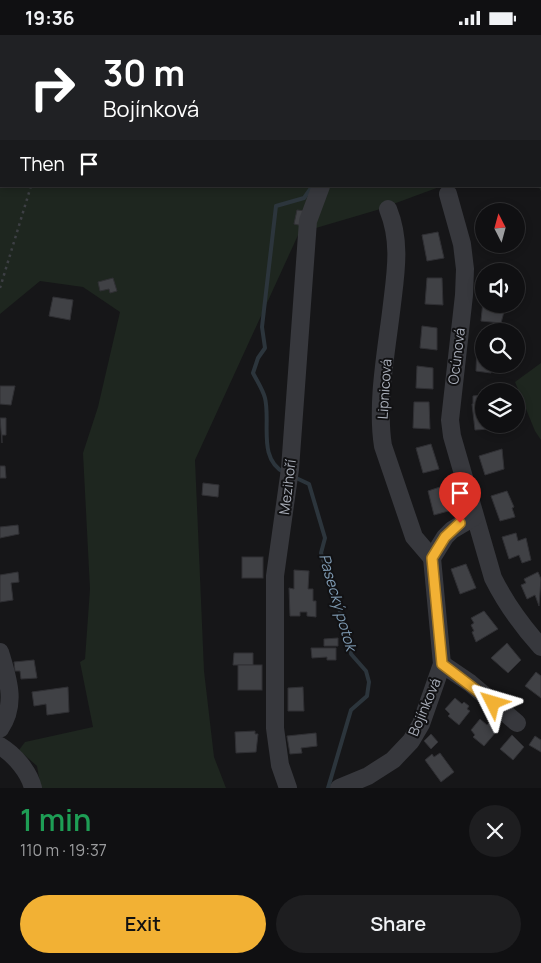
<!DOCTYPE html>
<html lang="en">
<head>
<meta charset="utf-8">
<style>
  body { margin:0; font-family:Manrope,sans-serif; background:#1e1e20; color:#f1f3f6; height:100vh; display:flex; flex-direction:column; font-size:19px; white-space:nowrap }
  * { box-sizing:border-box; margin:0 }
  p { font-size:16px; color:#9c9d9f }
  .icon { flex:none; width:28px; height:28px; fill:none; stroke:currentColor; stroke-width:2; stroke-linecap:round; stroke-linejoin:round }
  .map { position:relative; height:753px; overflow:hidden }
  .details { display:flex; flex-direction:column; background:#101012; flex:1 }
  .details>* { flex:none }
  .guide { position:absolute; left:0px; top:0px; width:541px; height:152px; box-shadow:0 2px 8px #0003,0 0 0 1px #303032; background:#202124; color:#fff; overflow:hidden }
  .needle { width:32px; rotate:354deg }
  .controls { position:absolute; left:475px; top:168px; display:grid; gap:10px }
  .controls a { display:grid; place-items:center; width:50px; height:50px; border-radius:50%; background:#101012; box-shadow:0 2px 8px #0003,0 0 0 1px #303032; font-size:25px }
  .pin { position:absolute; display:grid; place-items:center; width:42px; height:42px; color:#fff; margin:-51px -21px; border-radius:50% 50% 50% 0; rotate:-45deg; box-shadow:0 0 5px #0007 }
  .pin .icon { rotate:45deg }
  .me { position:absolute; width:55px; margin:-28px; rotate:310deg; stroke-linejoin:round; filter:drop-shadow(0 0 4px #0008) }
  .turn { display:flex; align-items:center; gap:18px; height:105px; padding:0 20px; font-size:22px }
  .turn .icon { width:65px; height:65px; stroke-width:2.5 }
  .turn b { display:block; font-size:35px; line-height:42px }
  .then { display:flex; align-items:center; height:48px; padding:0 20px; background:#0003; gap:10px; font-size:19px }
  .round { display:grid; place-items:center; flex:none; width:52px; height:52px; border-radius:26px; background:#1e1e20 }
  .head { display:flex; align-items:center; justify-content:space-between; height:85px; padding:0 20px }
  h1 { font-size:30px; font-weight:600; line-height:38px; color:#1e9e55 }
  .button { display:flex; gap:10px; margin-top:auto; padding:10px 20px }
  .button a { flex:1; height:58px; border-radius:30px; background:#f2b134; color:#111; font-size:20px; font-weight:600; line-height:58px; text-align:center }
  .button a+a { background:#1e1e20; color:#f1f3f6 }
  .status { display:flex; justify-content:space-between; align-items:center; height:35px; padding:0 25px; background:#101012; direction:ltr }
  .status svg { height:14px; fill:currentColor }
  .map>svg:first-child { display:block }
</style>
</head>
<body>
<div class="status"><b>19:36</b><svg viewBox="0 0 49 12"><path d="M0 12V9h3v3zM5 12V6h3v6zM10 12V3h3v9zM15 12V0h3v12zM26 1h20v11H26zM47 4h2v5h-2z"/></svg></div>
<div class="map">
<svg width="541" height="753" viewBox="0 0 541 753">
  <rect width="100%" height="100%" fill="#161618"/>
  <g fill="#1e261f">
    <polygon points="0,0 541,0 541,156 538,151 540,1 1,1 1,151 442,151 377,175 299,198 195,425 204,636 214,722 226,753 41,753 37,731 19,715 25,707 93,692 80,627 85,624 90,554 83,418 98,372 120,277 83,252 40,246 0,279"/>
    <polygon points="541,328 541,405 535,396 515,347"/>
  </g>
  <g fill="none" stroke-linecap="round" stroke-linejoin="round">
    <g stroke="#2c353c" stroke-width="4">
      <polyline points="322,0 323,1"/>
      <path d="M 285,438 C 257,424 271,387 265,363 C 263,355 257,346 253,338 L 258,323 L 265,313 L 262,292 L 276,171 L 304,163 L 311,153"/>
      <polyline points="294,442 309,449 325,503 321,518 347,597 351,619 366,636 369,647 367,661 351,675 328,753"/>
    </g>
  </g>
  <g fill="#404145" stroke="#303034">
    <polygon points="297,175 305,176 303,191 294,189"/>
    <polygon points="438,197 444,223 427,226 422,200"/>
    <polygon points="113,243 117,256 110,258 109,254 100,256 98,247"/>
    <polygon points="427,243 442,243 443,270 425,269"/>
    <polygon points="53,262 73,265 70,285 49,281"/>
    <polygon points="483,266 484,269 506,269 501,288 481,286"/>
    <polygon points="422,291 437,293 437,315 420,313"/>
    <polygon points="477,309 484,310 484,329 492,329 491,338 476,336"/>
    <polygon points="417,331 433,333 433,354 416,353"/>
    <polygon points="0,351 15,351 11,370 0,369"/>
    <polygon points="484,360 484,389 490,389 490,394 475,395 472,369 473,369 473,361"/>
    <polygon points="414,367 429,367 430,394 413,393"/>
    <polygon points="0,383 6,383 6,400 2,400 2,408"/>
    <polygon points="431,409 439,434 423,438 416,413"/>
    <polygon points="502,414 504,434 485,440 479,421"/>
    <polygon points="0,431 5,431 6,443 0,443"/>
    <polygon points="203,448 219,450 218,462 202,460"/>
    <polygon points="443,451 452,475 434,480 428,456"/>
    <polygon points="507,456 514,472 512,473 515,482 500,486 491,461"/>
    <polygon points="18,490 19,499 0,503 0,492"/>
    <polygon points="516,498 518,506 526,503 531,525 522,528 519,520 509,524 502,502"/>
    <rect x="242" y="522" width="21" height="21"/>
    <polygon points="466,529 476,553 460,559 451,534"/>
    <polygon points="294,535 309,536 308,554 313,554 313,566 316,566 316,582 307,581 307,577 300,577 300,581 290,581 289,553 294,554"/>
    <polygon points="18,537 19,547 11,548 13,565 0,567 0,540"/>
    <polygon points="538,537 541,544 539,571 535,560 527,564 521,550 526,548 524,544"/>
    <polygon points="484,576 498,594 476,607 472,597 474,596 471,590 474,588 471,583"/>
    <polygon points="338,603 338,611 324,611 324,604"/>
    <polygon points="507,608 521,625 508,638 491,623"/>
    <polygon points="311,613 336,613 336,625 327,625 327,622 312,623"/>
    <polygon points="234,618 253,618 253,630 233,630"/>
    <polygon points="34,625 37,643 21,644 20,636 15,636 14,627"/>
    <rect x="238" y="630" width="24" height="25"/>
    <polygon points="536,637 541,641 541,663 525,651"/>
    <polygon points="68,652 69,677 47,680 46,669 34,671 32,657"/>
    <polygon points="303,652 304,676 288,676 288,653"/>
    <polygon points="455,663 462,669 464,667 469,671 467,674 470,676 459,690 448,681 450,679 445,674"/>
    <polygon points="480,684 487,690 489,688 494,692 492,695 496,697 484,711 473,702 475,700 471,695"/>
    <polygon points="255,696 255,699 258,699 256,717 236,718 235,697"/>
    <polygon points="316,698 317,711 301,713 302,718 290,719 287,701"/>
    <polygon points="431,699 438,707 431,714 424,706"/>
    <polygon points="512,700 524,712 513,725 500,714"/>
    <polygon points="535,701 541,705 541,717 529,710"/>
    <polygon points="440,718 454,737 441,747 425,725 432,719 434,722"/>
  </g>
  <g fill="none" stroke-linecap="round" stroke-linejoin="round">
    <g stroke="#3d3f44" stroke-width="2.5" stroke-dasharray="2.5 4" stroke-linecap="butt">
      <polyline points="74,0 74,1"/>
      <polyline points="540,103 541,102"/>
      <polyline points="0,253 31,151"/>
    </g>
    <g stroke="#37383d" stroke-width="18">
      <polyline points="332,0 333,1"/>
      <path d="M 448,159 L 462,209 L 465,234 L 464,260 L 450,385 L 452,401 L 493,543 C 506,569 522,591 541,612"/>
      <path d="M 388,174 C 401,206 396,236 392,269 C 387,313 376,367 383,411 L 414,502 L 432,523"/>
      <path d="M 0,617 C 8,644 17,669 0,694"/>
      <polyline points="442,629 470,648 517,688"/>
      <path d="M 0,711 C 15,720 29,737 33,753"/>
      <polyline points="288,753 280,730 275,693 275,541 290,434 308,186 321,151"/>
      <polyline points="339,753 368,741 393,725 411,706 421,689 442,629 432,523 445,502 452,495 474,482"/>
    </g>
  </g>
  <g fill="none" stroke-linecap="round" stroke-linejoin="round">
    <g stroke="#9d7322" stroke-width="12">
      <polyline id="route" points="460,488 445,502 432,523 442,629 493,668"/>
    </g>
    <use href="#route" stroke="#f2b134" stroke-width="9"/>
  </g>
  <g text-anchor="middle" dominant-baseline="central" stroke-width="4" stroke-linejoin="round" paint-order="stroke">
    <g font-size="14" fill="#a8adb8" stroke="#111113">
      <text transform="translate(456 321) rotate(-83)">Ocúnová</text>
      <text transform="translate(384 354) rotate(-86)">Lipnicová</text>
      <text transform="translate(287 452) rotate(-83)">Mezihoří</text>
      <text transform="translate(424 672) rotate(-67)">Bojínková</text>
    </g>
    <g font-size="15" font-style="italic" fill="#7f9bb3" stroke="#111113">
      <text transform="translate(338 567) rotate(74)">Pasecký potok</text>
    </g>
  </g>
</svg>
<div class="controls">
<a><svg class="needle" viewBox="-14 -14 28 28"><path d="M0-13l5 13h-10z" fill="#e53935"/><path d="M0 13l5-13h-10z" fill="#9c9d9f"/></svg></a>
<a><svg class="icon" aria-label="sound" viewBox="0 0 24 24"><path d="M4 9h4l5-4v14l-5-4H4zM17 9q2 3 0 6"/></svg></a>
<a><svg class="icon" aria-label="search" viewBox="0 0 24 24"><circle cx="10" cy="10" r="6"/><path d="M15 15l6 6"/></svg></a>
<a><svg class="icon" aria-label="layers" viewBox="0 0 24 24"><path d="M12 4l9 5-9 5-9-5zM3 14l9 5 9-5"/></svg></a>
</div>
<div class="pin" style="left:460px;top:488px;background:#d93025"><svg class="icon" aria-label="arrive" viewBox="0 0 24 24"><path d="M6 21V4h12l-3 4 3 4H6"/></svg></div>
<svg class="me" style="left:493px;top:668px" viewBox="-20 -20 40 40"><path d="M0-17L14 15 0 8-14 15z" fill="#f2b134" stroke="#fff" stroke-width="4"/></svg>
<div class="guide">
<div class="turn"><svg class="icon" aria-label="right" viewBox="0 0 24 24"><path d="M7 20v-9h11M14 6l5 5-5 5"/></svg><div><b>30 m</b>Bojínková</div></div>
<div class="then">Then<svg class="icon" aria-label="arrive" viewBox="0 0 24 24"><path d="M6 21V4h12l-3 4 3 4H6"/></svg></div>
</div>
</div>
<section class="details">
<div class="head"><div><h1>1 min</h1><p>110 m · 19:37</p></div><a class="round"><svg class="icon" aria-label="close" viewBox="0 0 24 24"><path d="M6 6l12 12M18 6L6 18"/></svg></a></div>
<div class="button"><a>Exit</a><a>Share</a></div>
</section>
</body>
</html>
